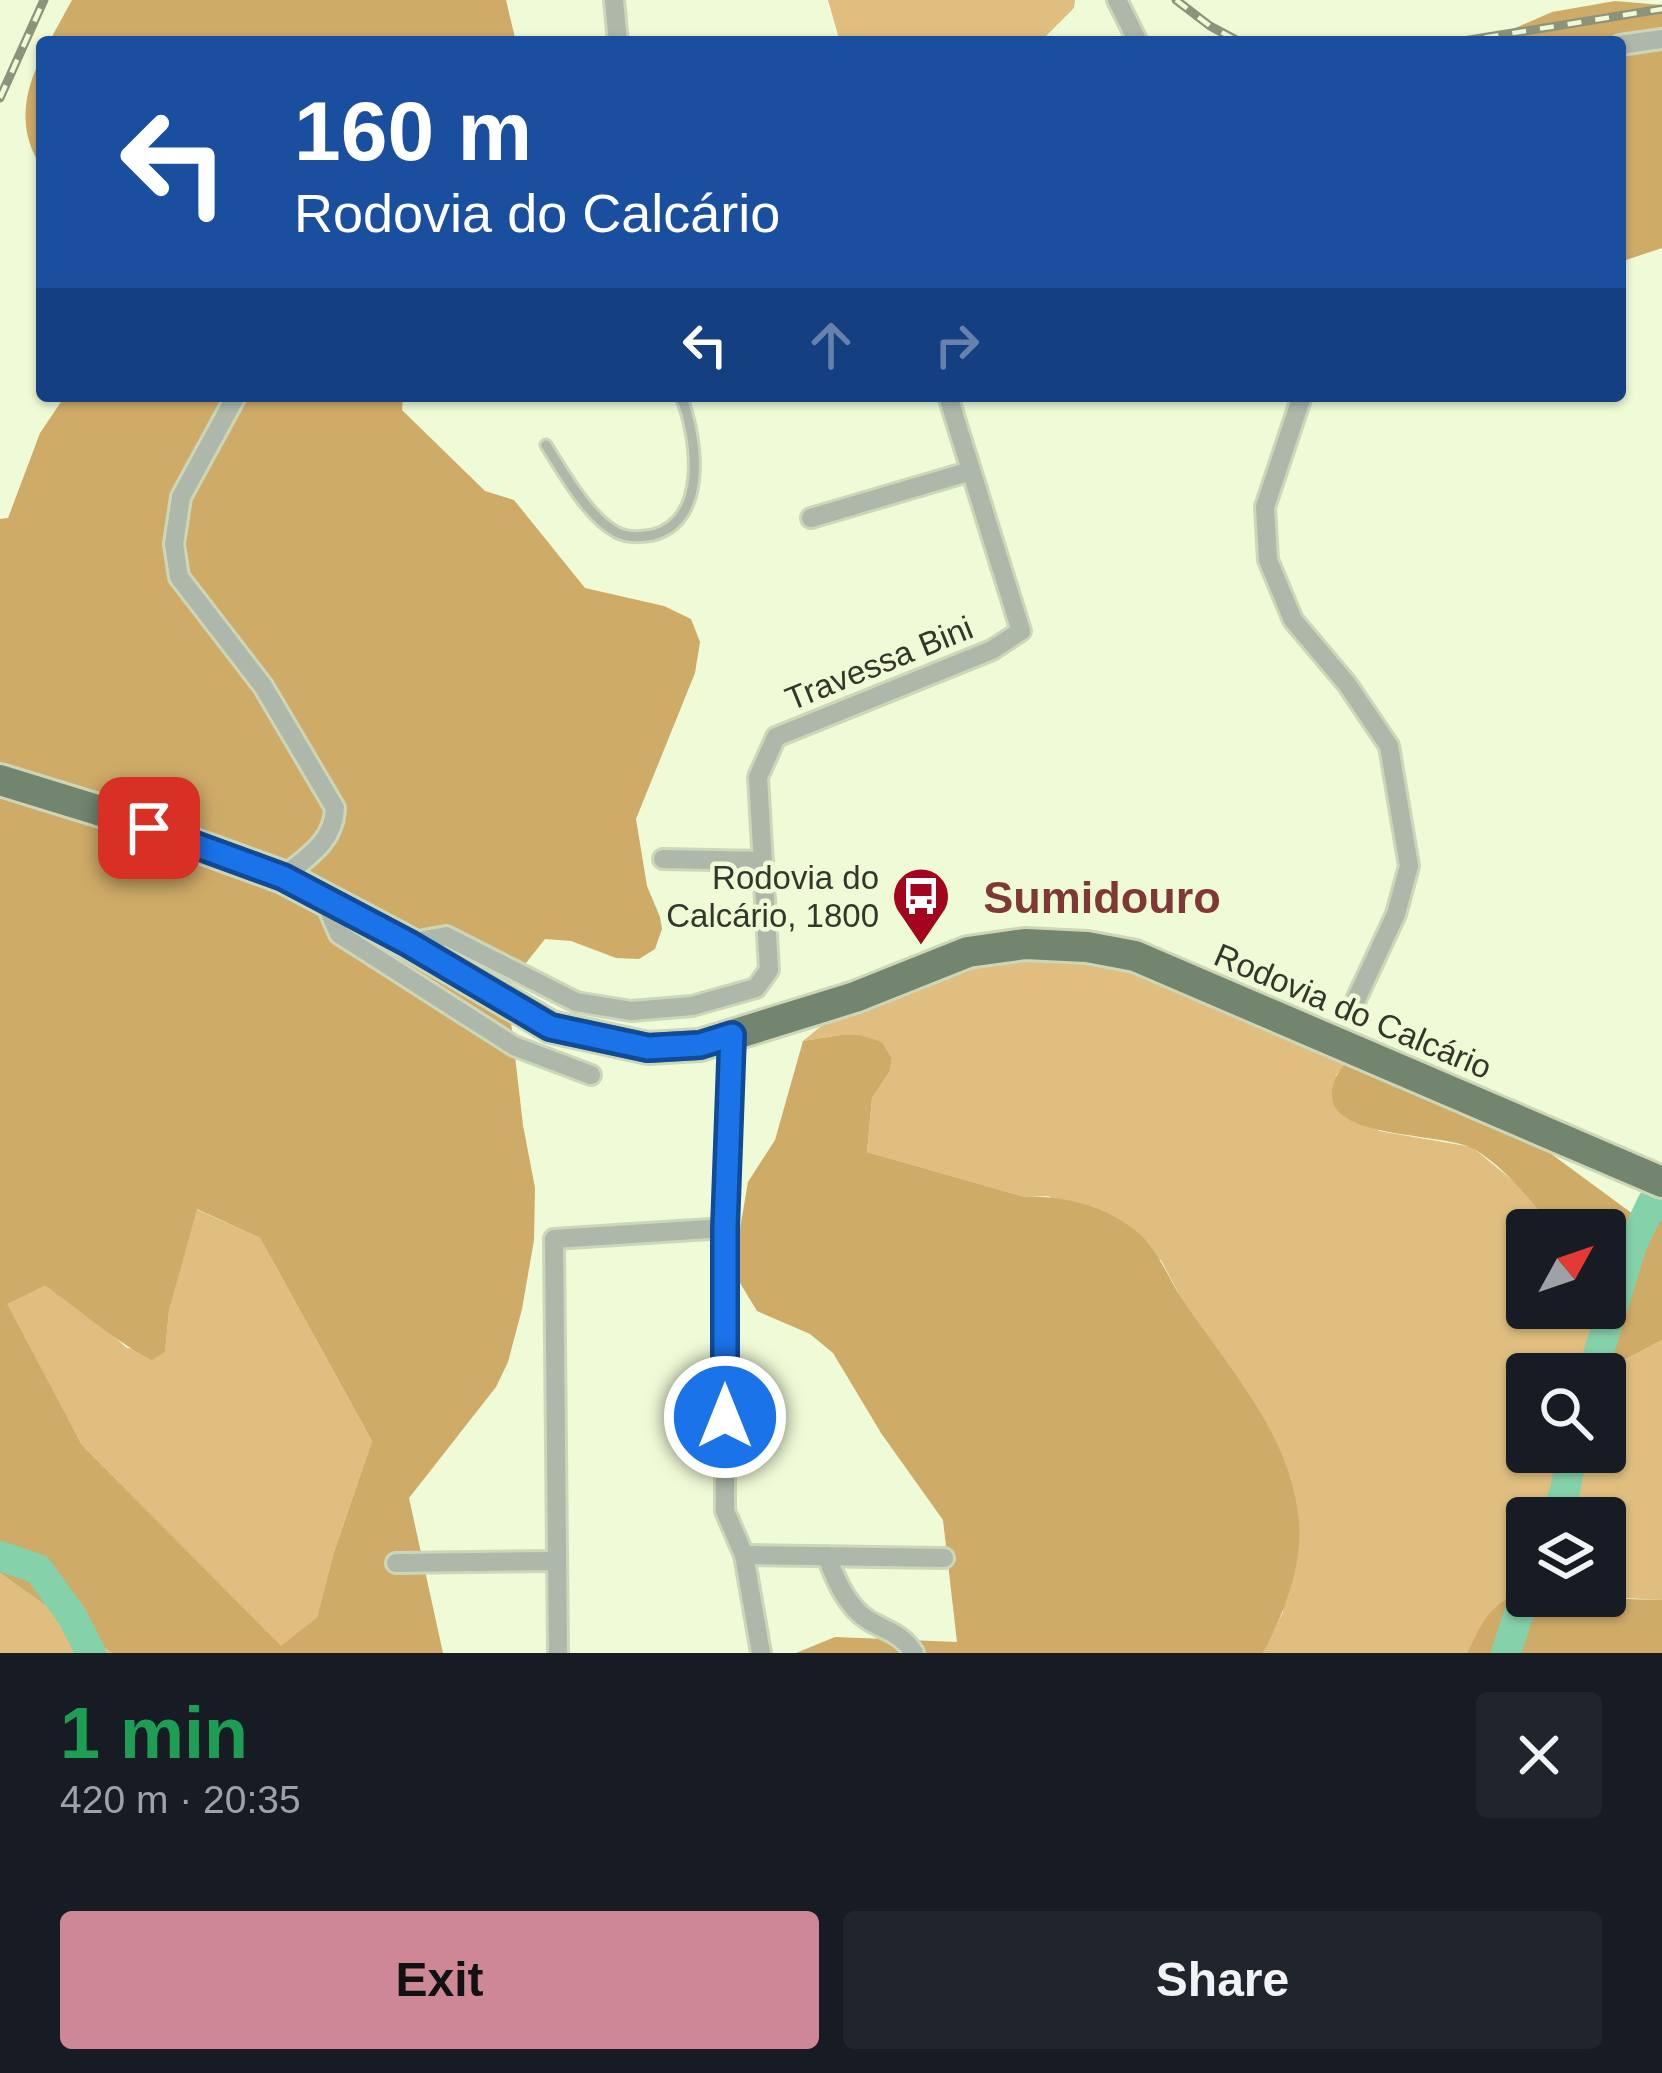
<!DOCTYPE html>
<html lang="en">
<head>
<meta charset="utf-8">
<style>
  body { margin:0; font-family:Arial,sans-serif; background:#20242c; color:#f1f3f6; height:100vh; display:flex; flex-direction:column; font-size:45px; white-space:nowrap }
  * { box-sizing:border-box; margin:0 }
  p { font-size:39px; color:#9ea1a6 }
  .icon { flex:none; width:66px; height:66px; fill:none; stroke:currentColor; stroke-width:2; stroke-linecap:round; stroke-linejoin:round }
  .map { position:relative; height:1653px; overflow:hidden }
  .drawer { display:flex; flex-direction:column; background:#171b24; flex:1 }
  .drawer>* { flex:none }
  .banner { position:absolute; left:36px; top:36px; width:1590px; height:366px; border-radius:12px; box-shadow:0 3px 9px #0004; background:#1a4fa0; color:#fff; overflow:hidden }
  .needle { width:78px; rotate:50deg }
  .controls { position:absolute; left:1506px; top:1209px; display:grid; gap:24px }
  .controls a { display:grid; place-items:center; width:120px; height:120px; border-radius:12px; background:#171b24; box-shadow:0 3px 9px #0004; font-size:60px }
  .pin { position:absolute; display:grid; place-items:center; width:102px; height:102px; color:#fff; margin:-51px; border-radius:24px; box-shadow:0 6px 18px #0006 }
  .me { position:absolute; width:132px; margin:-66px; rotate:0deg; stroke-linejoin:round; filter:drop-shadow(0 0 9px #0008) }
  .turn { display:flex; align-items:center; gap:42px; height:252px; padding:0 60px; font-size:54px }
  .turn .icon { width:156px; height:156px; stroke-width:2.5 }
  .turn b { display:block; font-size:84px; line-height:102px }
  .lanes { display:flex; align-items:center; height:114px; padding:0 60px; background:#0003; justify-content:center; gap:60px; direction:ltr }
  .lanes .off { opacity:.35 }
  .round { display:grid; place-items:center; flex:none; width:126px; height:126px; border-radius:12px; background:#20242c }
  .head { display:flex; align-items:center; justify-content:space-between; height:204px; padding:0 60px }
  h1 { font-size:72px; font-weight:700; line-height:90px; color:#1e9e55 }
  .primary-button { display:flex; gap:24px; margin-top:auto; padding:24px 60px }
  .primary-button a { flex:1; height:138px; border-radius:12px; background:#ce8895; color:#111; font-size:48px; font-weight:700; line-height:138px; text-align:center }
  .primary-button a+a { background:#20242c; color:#f1f3f6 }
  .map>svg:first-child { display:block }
</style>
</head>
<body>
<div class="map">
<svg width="1662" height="1653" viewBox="0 0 1662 1653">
  <rect width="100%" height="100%" fill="#effad6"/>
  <g fill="#dfbe80" fill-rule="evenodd">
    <polygon points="828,0 1075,0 1074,8 1040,42 840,42"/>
    <path d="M 984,955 L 1109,958 L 1300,1040 L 1343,1065 L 1336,1076 L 1379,1131 L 1472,1147 L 1523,1189 L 1554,1230 L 1527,1230 L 1527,1308 L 1594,1308 L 1602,1365 L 1611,1367 L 1662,1340 L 1662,1600 L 1588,1596 L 1605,1596 L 1605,1518 L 1527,1518 L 1527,1591 C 1496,1597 1480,1626 1467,1653 L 1263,1653 L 1283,1612 L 1180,1296 L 1161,1260 L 1048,1196 L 1025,1197 L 867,1152 L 872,1098 L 890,1071 L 892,1058 L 882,1042 L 841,1035 L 803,1041 L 843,1008 ZM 1527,1374 L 1605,1374 L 1605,1452 L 1527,1452 Z"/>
    <polygon points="196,1209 260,1238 372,1441 333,1555 317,1617 281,1647 82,1445 6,1304 45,1286 93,1318 127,1348 165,1352 169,1311"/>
    <polygon points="0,1573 112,1653 0,1653"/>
  </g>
  <g fill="#cfab68" fill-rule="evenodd">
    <polygon points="72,0 506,0 516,42 49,42"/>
    <polygon points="1615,1 1662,5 1662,248 1620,262 1620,42 1483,42 1552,12"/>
    <path d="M 42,56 L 42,168 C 17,131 23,93 42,56 Z"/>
    <path d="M 65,396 L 403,396 L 402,410 L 485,491 L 514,500 L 585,588 L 664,606 L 691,619 L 700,642 L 695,673 L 636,819 L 647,886 L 660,917 L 662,929 L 655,949 L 639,959 L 616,958 L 571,941 L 545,939 L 507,987 L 523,1125 L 535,1188 L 534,1240 L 522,1309 L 508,1362 L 496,1387 L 409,1498 L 443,1653 L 112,1653 L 0,1573 L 0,519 L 8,518 L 40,433 ZM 197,1209 L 260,1238 L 372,1441 L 333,1555 L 317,1617 L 281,1646 L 82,1445 L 7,1304 L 45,1286 C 81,1310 114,1341 152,1360 L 165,1352 L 169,1311 Z"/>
    <path d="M 841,1035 L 860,1035 L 882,1042 L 892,1058 L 890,1071 L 872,1098 L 867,1152 L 1025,1197 C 1062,1195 1106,1206 1136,1231 C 1158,1249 1167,1276 1182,1299 C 1229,1369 1291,1434 1299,1522 C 1303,1565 1283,1616 1263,1653 L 796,1653 L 835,1637 L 957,1642 L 943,1520 L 881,1433 L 833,1353 L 810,1334 L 757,1311 L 740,1283 L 736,1252 L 748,1182 L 775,1140 L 803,1041 Z"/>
    <path d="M 1343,1065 L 1379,1068 L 1531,1139 L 1641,1220 L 1662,1202 L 1662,1340 L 1611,1367 L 1601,1365 L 1594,1308 L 1605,1308 L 1605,1230 L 1554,1230 C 1531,1200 1508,1171 1476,1150 C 1441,1128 1290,1145 1343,1065 Z"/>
    <path d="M 1527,1591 L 1527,1596 L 1662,1600 L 1662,1653 L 1467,1653 C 1481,1624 1493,1598 1527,1591 Z"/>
  </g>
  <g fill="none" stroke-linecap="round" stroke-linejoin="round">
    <g stroke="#85d1a9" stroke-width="30">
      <polyline points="1592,1374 1632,1245 1652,1203"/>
      <polyline points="1555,1518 1565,1491 1572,1452"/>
      <polyline points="0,1556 38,1569 72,1616 91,1653"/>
      <polyline points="1506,1653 1527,1588"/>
    </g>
    <g stroke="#cdd7b7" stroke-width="15">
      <path id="lane" d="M 546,445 C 563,472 588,517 616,532 C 626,538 642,537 653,535 C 709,520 697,437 681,396"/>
    </g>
    <g stroke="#cdd7b7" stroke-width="24">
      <g id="street">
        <polyline points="614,0 618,42"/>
        <polyline points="1117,0 1138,42"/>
        <polyline points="1620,45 1662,39"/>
        <path d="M 236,396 L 181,497 L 174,544 L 179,577 L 263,686 L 335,808 C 334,842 307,857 283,877"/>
        <polyline points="1302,396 1265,507 1268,560 1293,620 1347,684 1389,746 1409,866 1396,914 1354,1004"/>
        <polyline points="811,518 971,471"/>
        <polyline points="663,859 763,861"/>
        <polyline points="324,899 339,934 514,1046 591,1075"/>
        <polyline points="408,943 446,936 576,1002 631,1011 692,1006 756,988 769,970 758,777 776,737 992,650 1021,631 948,396"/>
        <polyline points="732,1035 725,1228 725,1511 744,1555 761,1653"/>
        <polyline points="744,1555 944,1558"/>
        <path d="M 827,1556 C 835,1579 847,1607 868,1620 C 888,1632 901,1633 914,1653"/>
        <polyline points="396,1563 556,1561"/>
        <polyline points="558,1653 554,1239 725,1228"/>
      </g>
    </g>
    <g stroke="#cdd7b7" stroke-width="36">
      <polyline id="primary" points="0,780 104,812 283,877 408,943 551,1027 648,1048 700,1045 855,997 968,952 1025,944 1087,947 1135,956 1662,1182"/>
    </g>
    <use href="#lane" stroke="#adb8ab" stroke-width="9"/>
    <use href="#street" stroke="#adb8ab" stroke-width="18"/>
    <use href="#primary" stroke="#72856e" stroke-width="30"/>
    <g stroke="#8b937a" stroke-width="9">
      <g id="rail">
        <polyline points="1176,0 1210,26 1240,42"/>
        <polyline points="1457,42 1662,9"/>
        <polyline points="0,98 44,0"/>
      </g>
    </g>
    <use href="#rail" stroke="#effad6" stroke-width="4.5" stroke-dasharray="14" stroke-linecap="butt"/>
  </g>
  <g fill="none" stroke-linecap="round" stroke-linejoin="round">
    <g stroke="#114b97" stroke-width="30">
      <polyline id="route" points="149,828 283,877 408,943 550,1027 648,1048 700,1045 732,1035 725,1228 725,1417"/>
    </g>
    <use href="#route" stroke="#1a73e8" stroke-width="21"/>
  </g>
  <defs>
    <g id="bus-pin" transform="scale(3)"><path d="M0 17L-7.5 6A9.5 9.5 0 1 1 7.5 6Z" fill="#a3051e" stroke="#effad6"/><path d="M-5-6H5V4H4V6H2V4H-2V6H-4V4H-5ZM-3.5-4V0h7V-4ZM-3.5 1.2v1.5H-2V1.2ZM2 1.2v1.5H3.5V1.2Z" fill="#fff"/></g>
  </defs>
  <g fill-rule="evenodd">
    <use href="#bus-pin" x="921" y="896"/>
  </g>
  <g text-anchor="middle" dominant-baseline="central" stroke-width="9" stroke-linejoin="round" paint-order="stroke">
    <g font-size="33" fill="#333729" stroke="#effad6">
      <text transform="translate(879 663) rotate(-22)">Travessa Bini</text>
      <text transform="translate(1353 1011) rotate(23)">Rodovia do Calcário</text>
    </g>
    <g font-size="33" fill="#333729" stroke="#effad6" text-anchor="end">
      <text x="879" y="877">Rodovia do<tspan x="879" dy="38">Calcário, 1800</tspan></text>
    </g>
    <g font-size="45" font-weight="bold" fill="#803836" stroke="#effad6">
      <text x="1102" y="897">Sumidouro</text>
    </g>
  </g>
</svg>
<div class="controls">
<a><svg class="needle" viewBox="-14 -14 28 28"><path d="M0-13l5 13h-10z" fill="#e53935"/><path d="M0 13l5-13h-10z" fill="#9ea1a6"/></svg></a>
<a><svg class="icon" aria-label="search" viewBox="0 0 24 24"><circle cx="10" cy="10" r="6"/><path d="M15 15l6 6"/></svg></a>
<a><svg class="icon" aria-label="layers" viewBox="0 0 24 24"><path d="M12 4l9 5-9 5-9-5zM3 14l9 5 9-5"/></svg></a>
</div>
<div class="pin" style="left:149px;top:828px;background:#d93025"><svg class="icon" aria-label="arrive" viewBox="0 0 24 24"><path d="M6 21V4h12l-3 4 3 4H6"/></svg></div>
<svg class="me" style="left:725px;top:1417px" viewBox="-20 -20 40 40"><circle r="17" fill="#1a73e8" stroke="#fff" stroke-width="3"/><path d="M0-11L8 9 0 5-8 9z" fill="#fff"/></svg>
<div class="banner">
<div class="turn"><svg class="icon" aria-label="left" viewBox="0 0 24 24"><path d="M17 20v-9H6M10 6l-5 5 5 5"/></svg><div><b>160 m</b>Rodovia do Calcário</div></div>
<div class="lanes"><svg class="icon" aria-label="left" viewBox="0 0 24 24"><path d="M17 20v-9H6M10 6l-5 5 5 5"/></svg><svg class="icon off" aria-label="ahead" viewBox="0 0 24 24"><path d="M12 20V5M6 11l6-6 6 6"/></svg><svg class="icon off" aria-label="right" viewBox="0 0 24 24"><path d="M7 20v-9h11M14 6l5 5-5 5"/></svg></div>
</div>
</div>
<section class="drawer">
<div class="head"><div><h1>1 min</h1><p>420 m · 20:35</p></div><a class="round"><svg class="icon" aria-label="close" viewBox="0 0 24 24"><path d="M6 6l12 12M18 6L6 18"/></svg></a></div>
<div class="primary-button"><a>Exit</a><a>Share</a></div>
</section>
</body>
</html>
